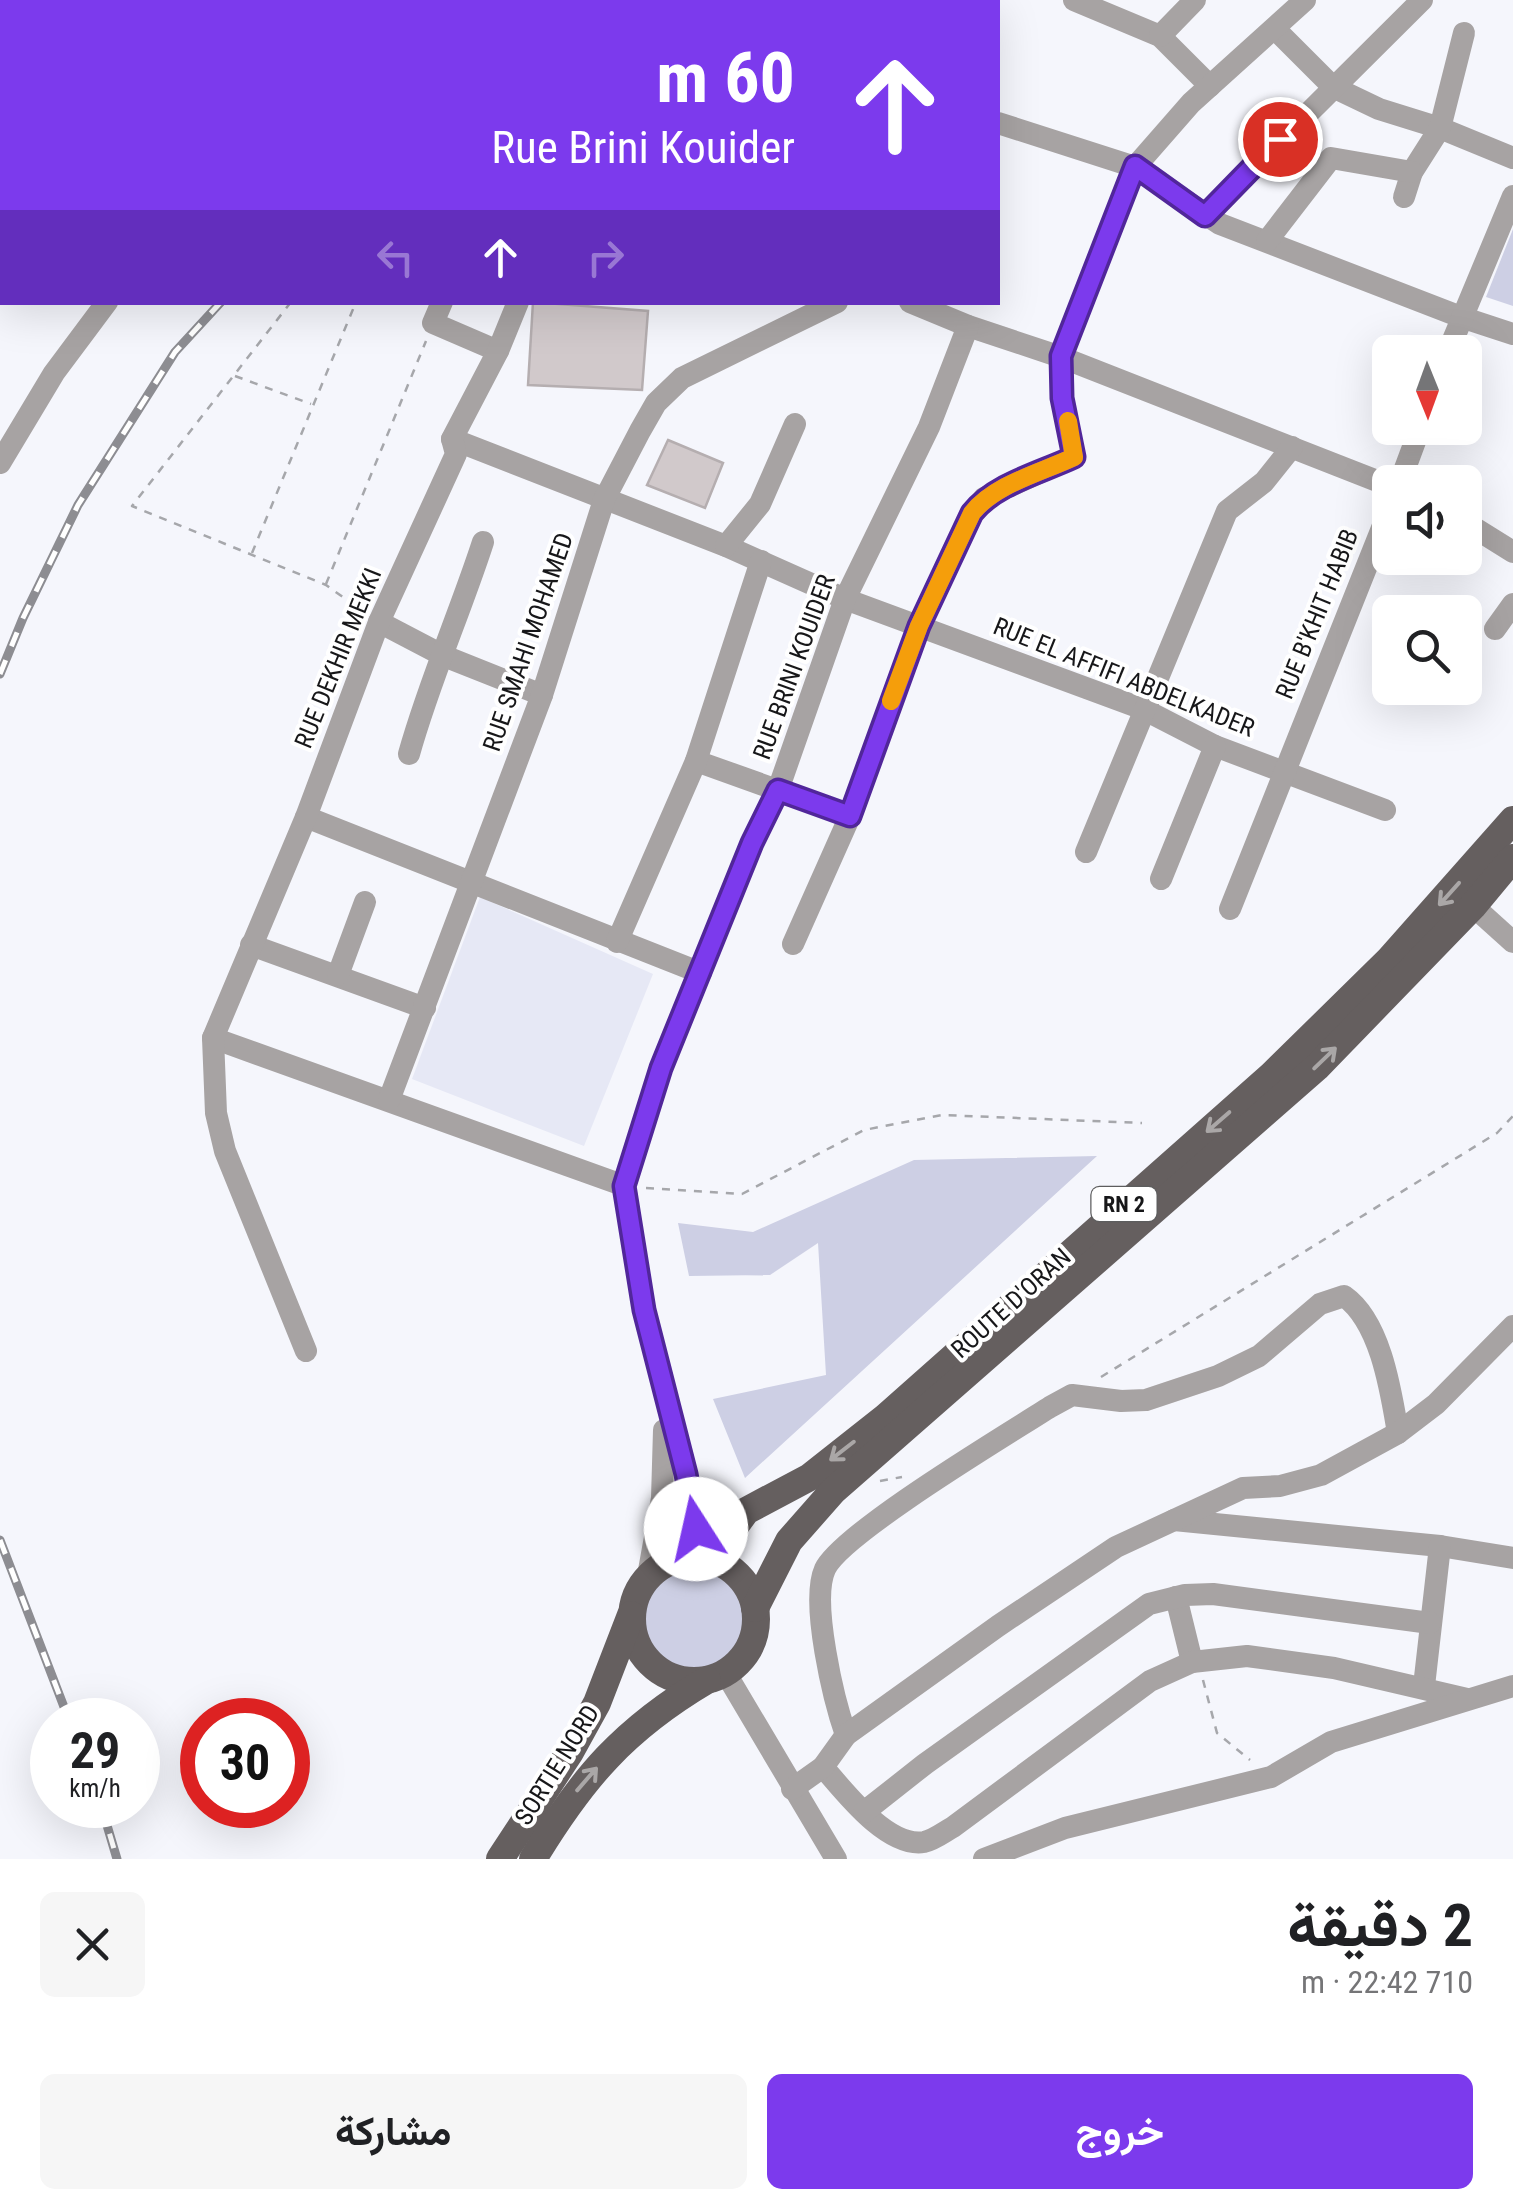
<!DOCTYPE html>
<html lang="ar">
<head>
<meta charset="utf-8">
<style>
  body { margin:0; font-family:"Roboto Condensed",Vazirmatn,sans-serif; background:#f6f6f6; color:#202124; direction:rtl; height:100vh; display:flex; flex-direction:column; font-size:38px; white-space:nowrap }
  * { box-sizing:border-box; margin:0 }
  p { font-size:32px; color:#757577 }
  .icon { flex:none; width:55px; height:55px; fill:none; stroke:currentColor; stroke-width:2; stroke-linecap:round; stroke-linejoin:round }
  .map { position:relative; height:1859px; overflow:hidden; direction:ltr }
  .details { display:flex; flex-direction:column; background:#fff; flex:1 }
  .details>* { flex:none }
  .guide { position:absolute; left:0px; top:0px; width:1000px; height:305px; box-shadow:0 10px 40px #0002; direction:rtl; background:#7c3aed; color:#fff; overflow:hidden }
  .needle { width:65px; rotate:179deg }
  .buttons { position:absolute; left:1372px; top:335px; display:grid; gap:20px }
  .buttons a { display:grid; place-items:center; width:110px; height:110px; border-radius:15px; background:#fff; box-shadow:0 10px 40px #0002; font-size:50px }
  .speed { position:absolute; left:30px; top:1698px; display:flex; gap:20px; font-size:50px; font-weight:700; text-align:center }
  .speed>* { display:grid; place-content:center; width:130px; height:130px; border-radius:50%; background:#fff; box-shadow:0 10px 40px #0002; line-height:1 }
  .speed small { font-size:25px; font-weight:400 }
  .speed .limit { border:15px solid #d22; background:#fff; color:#111 }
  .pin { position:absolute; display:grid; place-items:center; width:85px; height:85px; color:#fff; margin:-42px; border:5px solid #fff; border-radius:50%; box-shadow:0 2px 10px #0007 }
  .me { position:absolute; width:110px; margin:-55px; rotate:350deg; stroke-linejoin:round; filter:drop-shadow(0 0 8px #0008) }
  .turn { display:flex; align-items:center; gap:35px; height:210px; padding:0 40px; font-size:45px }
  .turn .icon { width:130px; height:130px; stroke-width:2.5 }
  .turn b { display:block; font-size:70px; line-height:85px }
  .lanes { display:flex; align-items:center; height:95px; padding:0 40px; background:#0003; justify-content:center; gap:50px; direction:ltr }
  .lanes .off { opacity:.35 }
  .round { display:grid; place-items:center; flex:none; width:105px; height:105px; border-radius:15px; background:#f6f6f6 }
  .head { display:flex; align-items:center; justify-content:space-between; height:170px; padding:0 40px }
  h1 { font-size:60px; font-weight:700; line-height:75px }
  .cta { display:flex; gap:20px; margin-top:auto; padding:20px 40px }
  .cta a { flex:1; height:115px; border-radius:15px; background:#7c3aed; color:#fff; font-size:40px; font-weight:700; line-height:115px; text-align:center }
  .cta a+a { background:#f6f6f6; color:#202124 }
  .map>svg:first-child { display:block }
</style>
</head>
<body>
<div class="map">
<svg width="1513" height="1859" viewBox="0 0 1513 1859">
  <rect width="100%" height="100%" fill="#f5f6fc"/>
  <polygon fill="#e6e8f5" points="480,897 653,974 584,1146 412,1079"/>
  <g fill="#cdcfe4">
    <polygon points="1513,229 1513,306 1486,297"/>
    <polygon points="1097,1156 745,1478 713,1399 826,1375 818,1243 770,1275 689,1276 678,1223 753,1232 914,1160"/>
    <circle cx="694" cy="1619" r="50"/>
  </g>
  <g fill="#d1c9cb" stroke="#b5aeb0" stroke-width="2.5">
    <polygon points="533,302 648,311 642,390 528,385"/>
    <polygon points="668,440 723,463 705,508 647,485"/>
  </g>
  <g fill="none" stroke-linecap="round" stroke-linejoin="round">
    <g stroke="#a6a7ab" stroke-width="2.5" stroke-dasharray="8 8" stroke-linecap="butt">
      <polyline points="291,302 132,506 326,585 361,610"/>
      <polyline points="235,376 311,404"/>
      <polyline points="252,553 356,302"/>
      <polyline points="326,584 426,341"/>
      <polyline points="646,1188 742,1194 864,1130 942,1115 1142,1123"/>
      <polyline points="1101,1377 1497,1133 1513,1116"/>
      <polyline points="880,1481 902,1477"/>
      <polyline points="1203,1680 1217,1733 1250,1760"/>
    </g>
    <g stroke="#a7a3a3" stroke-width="22">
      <polyline points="1074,0 1160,36 1210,86"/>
      <polyline points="196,2 196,0"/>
      <polyline points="454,2 457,0"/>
      <polyline points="783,2 787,0"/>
      <polyline points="977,2 978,0"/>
      <polyline points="1275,29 1333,87 1379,109 1440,128 1513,158"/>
      <polyline points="1160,36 1195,0"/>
      <polyline points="998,123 1135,167 1220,224 1461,317 1513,334"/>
      <polyline points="1404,197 1412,172 1440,128 1464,33"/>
      <polyline points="1205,216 1422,0"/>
      <polyline points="1267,241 1331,158 1412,172"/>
      <polyline points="442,302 433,323 498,351"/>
      <polyline points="910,302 968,326 1061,357 1390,486"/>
      <polyline points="1448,352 1513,196"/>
      <polyline points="452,439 726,546 845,599 1143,709 1215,746 1385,810"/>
      <polyline points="0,463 54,373 107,302"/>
      <polyline points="1400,482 1420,428"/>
      <polyline points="1465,522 1513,552"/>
      <polyline points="726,546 760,504 795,424"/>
      <polyline points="379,622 444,656 542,695"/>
      <polyline points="1495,629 1513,604"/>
      <path d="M 409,754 C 429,682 460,613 483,542"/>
      <polyline points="696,761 850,816"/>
      <polyline points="306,817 701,973"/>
      <polyline points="1086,852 1227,511 1264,482 1292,447"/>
      <polyline points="1161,879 1215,746"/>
      <polyline points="1473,906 1513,942"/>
      <polyline points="1230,909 1390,508"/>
      <polyline points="617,942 696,761 761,561"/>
      <polyline points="793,944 850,816 919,626 966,524 984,498 1074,457 1062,398 1061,357 1135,167 1191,103 1305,0"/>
      <polyline points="251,945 425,1008"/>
      <polyline points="338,975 365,902"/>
      <polyline points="213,1038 625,1186"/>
      <polyline points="389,1100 542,695 604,500 640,431 656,403 682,378 837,302"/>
      <polyline points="306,1351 225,1151 216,1113 213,1038 306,817 379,622 456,454 452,439 498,351 518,302"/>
      <polyline points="1174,1520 1440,1546 1513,1558"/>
      <polyline points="700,1557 686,1474 644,1310 625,1186 661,1069 752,843 778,790 845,599 929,427 968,326"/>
      <polyline points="648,1576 662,1498 664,1430"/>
      <polyline points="1176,1597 1192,1662"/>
      <polyline points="725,1672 836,1859"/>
      <polyline points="1424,1686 1440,1546"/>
      <path d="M 846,1735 C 834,1701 810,1602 825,1569 C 842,1533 1008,1434 1050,1407 L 1072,1395 L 1121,1401 L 1146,1400 L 1218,1376 L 1259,1356 L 1320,1304 L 1344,1296 C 1381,1322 1391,1392 1398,1433"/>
      <path d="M 823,1767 C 844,1791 887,1848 924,1842 C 934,1840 944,1832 953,1827 L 1150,1681 L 1192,1662 L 1247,1656 L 1334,1668 L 1467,1699"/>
      <polyline points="792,1789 823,1767 846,1735 998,1626 1116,1547 1243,1488 1280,1486 1321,1475 1398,1433 1436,1404 1513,1326"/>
      <polyline points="864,1812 925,1764 1149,1604 1185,1595 1213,1594 1430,1623"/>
      <polyline points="984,1859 1065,1828 1271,1777 1331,1742 1513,1686"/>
    </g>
    <g stroke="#655f5f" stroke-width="28">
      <circle cx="694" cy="1619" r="62"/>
      <polyline points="711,1559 746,1511 810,1477 886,1417 1272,1075 1389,960 1513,820"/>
      <polyline points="755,1608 789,1541 833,1491 1317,1067 1473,906 1513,858"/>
      <polyline points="500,1859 570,1752 597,1703 631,1615"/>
      <path d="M 533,1859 C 582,1778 624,1729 707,1680"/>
    </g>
    <g stroke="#8d8d92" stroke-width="9">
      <g id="rail">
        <polyline points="604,2 608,0"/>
        <polyline points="0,674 23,618 78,505 175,352 221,302"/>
        <polyline points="0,1540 69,1720"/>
        <polyline points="101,1805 117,1859"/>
      </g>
    </g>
    <use href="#rail" stroke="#fff" stroke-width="5" stroke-dasharray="15" stroke-linecap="butt"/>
  </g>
  <defs><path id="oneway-shaft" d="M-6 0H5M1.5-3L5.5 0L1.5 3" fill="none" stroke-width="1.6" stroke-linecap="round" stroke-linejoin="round" transform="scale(2.5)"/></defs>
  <g stroke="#aaa7a7">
    <use href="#oneway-shaft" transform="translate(1449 894) rotate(132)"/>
    <use href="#oneway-shaft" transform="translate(1325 1058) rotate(-44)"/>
    <use href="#oneway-shaft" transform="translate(1218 1122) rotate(139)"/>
    <use href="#oneway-shaft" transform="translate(842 1451) rotate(142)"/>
    <use href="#oneway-shaft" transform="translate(587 1779) rotate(-49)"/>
  </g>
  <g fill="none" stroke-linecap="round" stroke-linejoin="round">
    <g stroke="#51269a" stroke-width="25">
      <path id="route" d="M 696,1529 L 686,1474 L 644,1310 L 624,1186 L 661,1068 L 752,843 L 778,790 L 850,816 L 919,626 L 972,513 C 995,484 1040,473 1074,457 L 1062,398 L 1061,356 L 1135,166 L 1205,216 L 1280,139"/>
    </g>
    <use href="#route" stroke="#7c3aed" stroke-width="18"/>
    <path stroke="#f59e0b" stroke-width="18" d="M 891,701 L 919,626 L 972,513 C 995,484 1040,473 1074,457 L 1068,421"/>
  </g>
  <g text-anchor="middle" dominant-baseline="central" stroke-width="8" stroke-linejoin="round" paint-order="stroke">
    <rect fill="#fff" stroke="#5d5d5e" stroke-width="2.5" x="1091.5" y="1187" width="65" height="34" rx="8"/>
    <g font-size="22" font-weight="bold" fill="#171719">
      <text x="1124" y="1204">RN 2</text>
    </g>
    <g font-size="25" fill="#171719" stroke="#fff">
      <text transform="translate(1317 614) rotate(-68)">RUE B'KHIT HABIB</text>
      <text transform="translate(528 642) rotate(-71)">RUE SMAHI MOHAMED</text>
      <text transform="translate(338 658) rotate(-68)">RUE DEKHIR MEKKI</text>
      <text transform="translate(794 667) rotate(-70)">RUE BRINI KOUIDER</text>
      <text transform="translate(1124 677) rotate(22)">RUE EL AFFIFI ABDELKADER</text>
      <text transform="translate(1011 1303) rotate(-42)">ROUTE D'ORAN</text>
      <text transform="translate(557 1765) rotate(-58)">SORTIE NORD</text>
    </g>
  </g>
</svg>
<div class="buttons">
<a><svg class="needle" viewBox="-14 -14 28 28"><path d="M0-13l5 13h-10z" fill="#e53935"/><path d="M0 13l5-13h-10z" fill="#757577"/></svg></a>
<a><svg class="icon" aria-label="sound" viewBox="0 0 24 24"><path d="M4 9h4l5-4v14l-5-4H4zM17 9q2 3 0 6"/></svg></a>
<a><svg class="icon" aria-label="search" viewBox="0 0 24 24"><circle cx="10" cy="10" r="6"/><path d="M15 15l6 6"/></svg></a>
</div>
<div class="speed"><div>29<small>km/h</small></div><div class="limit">30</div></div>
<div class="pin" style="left:1280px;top:139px;background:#d93025"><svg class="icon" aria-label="arrive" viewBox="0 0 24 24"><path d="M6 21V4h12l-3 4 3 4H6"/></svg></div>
<svg class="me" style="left:696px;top:1529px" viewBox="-20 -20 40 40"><circle r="19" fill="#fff"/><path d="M0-13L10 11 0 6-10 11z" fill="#7c3aed"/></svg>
<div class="guide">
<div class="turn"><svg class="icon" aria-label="ahead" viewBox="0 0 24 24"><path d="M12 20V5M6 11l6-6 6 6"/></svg><div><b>60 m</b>Rue Brini Kouider</div></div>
<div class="lanes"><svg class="icon off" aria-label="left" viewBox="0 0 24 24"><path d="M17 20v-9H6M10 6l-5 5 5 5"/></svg><svg class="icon" aria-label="ahead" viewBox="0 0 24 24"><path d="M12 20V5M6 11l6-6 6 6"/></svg><svg class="icon off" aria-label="right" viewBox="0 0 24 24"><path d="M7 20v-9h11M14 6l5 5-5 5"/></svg></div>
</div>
</div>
<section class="details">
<div class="head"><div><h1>2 دقيقة</h1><p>710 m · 22:42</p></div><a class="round"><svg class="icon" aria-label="close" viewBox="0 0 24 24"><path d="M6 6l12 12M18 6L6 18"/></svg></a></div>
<div class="cta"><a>خروج</a><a>مشاركة</a></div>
</section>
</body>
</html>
